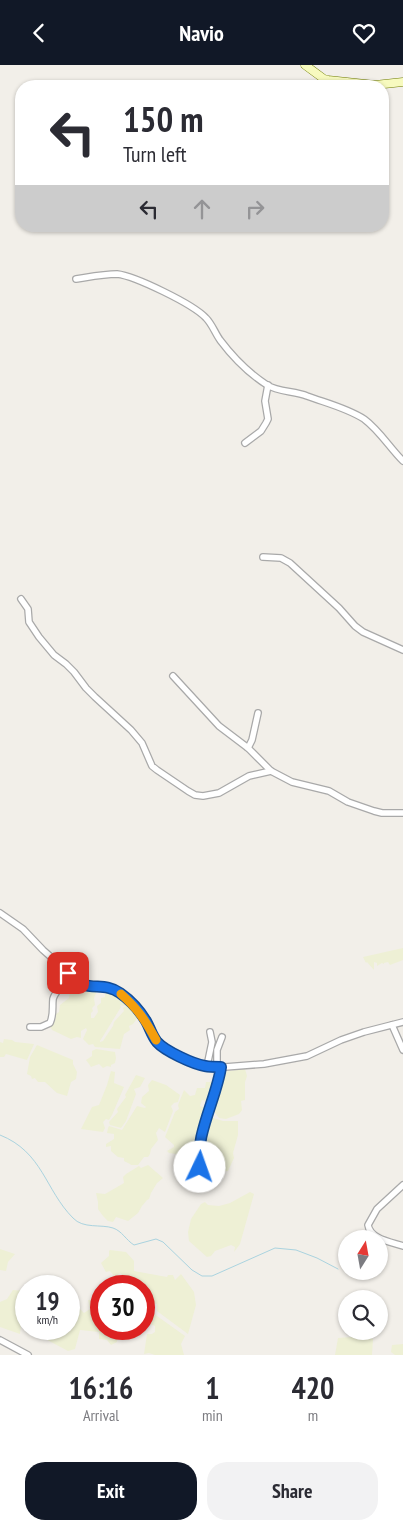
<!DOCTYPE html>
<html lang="en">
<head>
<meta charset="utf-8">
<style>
  body { margin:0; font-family:"PT Sans Narrow",sans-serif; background:#f2f2f3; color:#2b2b33; height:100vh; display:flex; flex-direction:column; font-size:19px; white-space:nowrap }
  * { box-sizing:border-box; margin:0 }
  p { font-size:16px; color:#7c7c81 }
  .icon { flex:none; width:28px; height:28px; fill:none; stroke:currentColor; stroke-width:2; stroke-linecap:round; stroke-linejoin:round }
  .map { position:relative; height:1290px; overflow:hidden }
  .side { display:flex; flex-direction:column; background:#fff; flex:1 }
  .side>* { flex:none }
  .guide { position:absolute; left:15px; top:15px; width:374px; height:152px; border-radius:20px; box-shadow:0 1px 4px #0004; background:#fff; color:#2b2b33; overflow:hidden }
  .needle { width:32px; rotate:11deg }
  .fabs { position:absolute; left:338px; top:1165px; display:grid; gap:10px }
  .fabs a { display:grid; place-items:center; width:50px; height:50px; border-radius:50%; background:#fff; box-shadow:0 1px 4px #0004; font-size:25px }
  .speed { position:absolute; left:15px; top:1210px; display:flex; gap:10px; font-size:25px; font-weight:700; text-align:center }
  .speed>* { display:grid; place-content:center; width:65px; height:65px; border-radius:50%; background:#fff; box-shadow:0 1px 4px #0004; line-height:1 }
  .speed small { font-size:12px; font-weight:400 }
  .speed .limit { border:8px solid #d22; background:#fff; color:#111 }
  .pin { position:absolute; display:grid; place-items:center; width:42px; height:42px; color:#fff; margin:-21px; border-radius:10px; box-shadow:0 2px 8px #0006 }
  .me { position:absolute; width:55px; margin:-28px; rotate:3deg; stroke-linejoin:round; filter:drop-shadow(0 0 4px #0008) }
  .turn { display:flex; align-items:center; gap:18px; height:105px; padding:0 25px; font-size:22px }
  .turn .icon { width:65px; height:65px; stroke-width:2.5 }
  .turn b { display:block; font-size:35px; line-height:42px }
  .lanes { display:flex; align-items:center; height:48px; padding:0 25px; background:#0003; justify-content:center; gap:25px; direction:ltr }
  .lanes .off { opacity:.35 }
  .eta { display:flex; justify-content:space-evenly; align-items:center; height:85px; text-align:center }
  .eta b { font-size:30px; font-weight:800; line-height:35px }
  .cta { display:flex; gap:10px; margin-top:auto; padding:10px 25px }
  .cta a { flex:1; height:58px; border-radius:20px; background:#111827; color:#fff; font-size:20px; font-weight:800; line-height:58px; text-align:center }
  .cta a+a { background:#f2f2f3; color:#2b2b33 }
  header { display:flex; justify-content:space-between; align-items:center; height:65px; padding:0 25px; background:#111827; color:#fff; font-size:22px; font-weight:800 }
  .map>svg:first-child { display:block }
</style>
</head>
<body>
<header><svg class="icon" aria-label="back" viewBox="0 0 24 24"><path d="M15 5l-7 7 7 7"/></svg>Navio<svg class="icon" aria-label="heart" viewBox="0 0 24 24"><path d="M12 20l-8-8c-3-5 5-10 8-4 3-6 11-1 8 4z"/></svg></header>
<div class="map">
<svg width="403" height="1290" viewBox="0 0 403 1290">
  <rect width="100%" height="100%" fill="#f2efe9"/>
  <g fill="#eef0d5">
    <polygon points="403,883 403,895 390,900 388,897 384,898 384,899 382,898 377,901 377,898 374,897 374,905 367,897 366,898 363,892"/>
    <polygon points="69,917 98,923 94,933 95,940 92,943 93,946 91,948 91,953 94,953 98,947 97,941 101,938 101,933 105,932 105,925 117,927 127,938 124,941 120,940 121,942 100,976 100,977 103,976 113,961 114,957 124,946 123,943 128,940 138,952 133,959 129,961 130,965 124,969 120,984 95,982 93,979 89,980 83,974 87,965 86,963 81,966 81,973 77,972 71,974 52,965 50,961 55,956 56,949 59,947 60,940 69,933 70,926"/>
    <polygon points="4,974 12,975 15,977 34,979 27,995 6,989 4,992 0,992 0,977 3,978"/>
    <polygon points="37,980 73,995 73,999 77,1007 76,1014 71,1017 67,1031 57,1028 45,1017 38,1017 35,1013 32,1014 31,1011 27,1009 30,992"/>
    <polygon points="96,984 115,987 116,993 115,998 111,1000 111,1002 107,1001 103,1003 99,999 91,1002 89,999 86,995 92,991 92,986"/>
    <polygon points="245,1004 247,1011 245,1017 245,1035 241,1036 242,1045 239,1049 226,1054 219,1053 214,1046 214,1041 222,1007"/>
    <polygon points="111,1006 115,1007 114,1018 124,1022 112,1050 109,1055 106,1054 103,1057 105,1063 103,1067 81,1064 92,1042 99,1040 107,1020"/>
    <polygon points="136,1010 145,1013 140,1022 134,1024 136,1029 126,1056 121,1063 110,1060 109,1057 118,1047 117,1044 126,1032 125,1030"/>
    <polygon points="152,1015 166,1020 180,1030 178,1037 174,1038 171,1041 173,1046 165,1067 159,1063 156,1068 158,1075 151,1084 150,1089 148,1092 144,1092 138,1100 131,1100 130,1099 124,1096 124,1093 118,1092 111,1086 111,1081 106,1082 106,1079 114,1074 114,1069 107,1068 108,1063 109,1061 122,1065 137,1041 145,1043 146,1042 141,1038 142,1032 149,1026 148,1020"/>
    <polygon points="206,1017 218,1017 212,1037 202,1035 200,1041 210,1045 200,1080 196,1080 196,1084 189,1092 188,1097 184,1096 184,1090 177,1090 176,1089 169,1088 167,1086 174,1082 174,1080 165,1072 175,1047 179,1044 178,1040 184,1025 190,1031 195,1030 197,1023 205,1023"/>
    <polygon points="210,1052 223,1056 238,1056 238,1070 233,1088 234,1093 228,1106 200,1109 199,1084"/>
    <polygon points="148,1100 163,1113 157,1118 151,1128 149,1134 147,1135 142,1141 138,1148 128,1156 116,1152 113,1157 108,1156 103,1151 98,1144 98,1137 96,1128 105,1129 112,1125 124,1118 123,1112 126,1109 139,1101 141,1103"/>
    <polygon points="250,1127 254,1129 240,1179 234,1187 235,1182 231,1180 215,1186 211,1191 207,1192 189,1176 188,1167 191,1154 201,1139 205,1137 208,1140 219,1141 230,1138"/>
    <polygon points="0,1184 15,1189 8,1197 6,1206 0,1205"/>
    <polygon points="110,1185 126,1187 134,1196 134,1206 167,1212 168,1210 173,1210 175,1215 181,1209 194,1227 196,1240 188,1269 157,1246 157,1239 151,1238 147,1241 144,1238 144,1221 136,1221 120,1208 115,1212 110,1206 106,1207 101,1198 109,1191 109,1186"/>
    <polygon points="47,1212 52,1221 32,1221 37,1213"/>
    <polygon points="13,1225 26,1226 26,1238 23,1239 20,1269 0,1262 0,1237 7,1234"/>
    <polygon points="101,1231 101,1264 118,1264 117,1277 111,1280 107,1275 99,1274 99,1267 80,1265 75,1284 68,1286 38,1270 39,1264 69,1264 69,1233 84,1248 90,1244 88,1235 99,1236"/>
    <polygon points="150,1246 185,1271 181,1279 184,1290 155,1290 149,1288 144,1289 147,1269 152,1269 155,1267 155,1261 148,1258 145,1252"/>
    <polygon points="365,1271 373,1274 372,1290 335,1290 338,1273"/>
    <polygon points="403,1279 403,1290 395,1290 391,1287 392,1280"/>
  </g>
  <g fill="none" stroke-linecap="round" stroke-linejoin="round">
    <path stroke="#aad3df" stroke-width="1" d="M 0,1070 C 43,1087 45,1125 73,1153 C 83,1164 101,1159 113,1163 C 122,1166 126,1175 134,1180 L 156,1174 L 163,1177 L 192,1205 L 202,1211 L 212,1211 L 275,1183 L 296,1185 L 317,1193 L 338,1204"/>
    <g stroke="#a9a9a9" stroke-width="8">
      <g id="street">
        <path d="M 76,214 C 89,212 104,209 117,209 C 135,211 193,239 206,253 C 212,259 215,268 220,275 C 232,291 250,309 267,320 C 278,327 295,326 307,331 C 326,338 347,343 364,354 C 379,365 390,383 403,396"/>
        <polyline points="245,378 261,366 266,358 268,354 265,336 268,320"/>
        <polyline points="263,492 281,493 290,498 339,543 355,561 363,567 403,585"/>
        <polyline points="21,534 28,544 29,557 39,572 54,590 66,599 74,607 86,623 95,632 131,665 142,678 152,701 157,705 188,726 195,730 203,731 219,728 249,711 271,706"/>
        <polyline points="173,611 219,661 248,683 271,706 292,717 329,726 348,737 374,746 382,748 403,748"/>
        <polyline points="248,683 252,675 258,648"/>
        <polyline points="0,848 23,864 43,885 60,900 74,916 85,921 108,923 120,928 130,937 146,956 159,979 182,992 204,1001 225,1002 264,999 307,991 341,975 364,967 403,957"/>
        <polyline points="392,960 403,985"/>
        <path d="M 30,962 L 41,962 L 50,958 C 54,949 52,943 53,934 C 55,926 65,918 70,911"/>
        <polyline points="207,1001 212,977 210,967"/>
        <polyline points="217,1002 217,985 222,972"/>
        <path d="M 219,1112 C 214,1109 205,1107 202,1103 C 191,1092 214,1035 218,1021 C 219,1015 220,1008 221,1002"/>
        <path d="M 403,1120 L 377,1144 L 368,1160 C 370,1174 391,1177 403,1181"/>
        <polyline points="0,1275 28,1290"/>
      </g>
    </g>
    <g stroke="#707d05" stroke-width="9">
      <polyline id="secondary" points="305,0 324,14 328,15 375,20 403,17"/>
    </g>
    <use href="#street" stroke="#fff" stroke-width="5.5"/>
    <use href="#secondary" stroke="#f7fabf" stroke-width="8"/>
  </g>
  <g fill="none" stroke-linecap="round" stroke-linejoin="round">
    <g stroke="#114b97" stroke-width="12">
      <path id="route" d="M 68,908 C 85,930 102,915 120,928 C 130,935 140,946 146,956 C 150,963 152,971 157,977 C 165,986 193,999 205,1001 C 210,1002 216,1002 221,1002 C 217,1032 194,1072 200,1102"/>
    </g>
    <use href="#route" stroke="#1a73e8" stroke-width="9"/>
    <path stroke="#f59e0b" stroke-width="9" d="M 121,929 C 138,944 145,955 156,975"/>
  </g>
</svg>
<div class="fabs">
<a><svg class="needle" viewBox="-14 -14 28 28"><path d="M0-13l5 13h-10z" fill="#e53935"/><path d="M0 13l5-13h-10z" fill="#7c7c81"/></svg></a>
<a><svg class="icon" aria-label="search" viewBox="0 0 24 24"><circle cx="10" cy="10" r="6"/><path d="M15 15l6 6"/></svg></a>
</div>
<div class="speed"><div>19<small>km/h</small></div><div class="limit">30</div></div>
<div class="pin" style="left:68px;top:908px;background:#d93025"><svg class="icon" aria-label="arrive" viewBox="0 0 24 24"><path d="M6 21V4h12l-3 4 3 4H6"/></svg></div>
<svg class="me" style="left:200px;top:1102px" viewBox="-20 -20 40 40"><circle r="19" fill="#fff"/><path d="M0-13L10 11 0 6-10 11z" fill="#1a73e8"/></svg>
<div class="guide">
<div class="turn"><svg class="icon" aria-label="left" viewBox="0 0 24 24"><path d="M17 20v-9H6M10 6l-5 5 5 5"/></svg><div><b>150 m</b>Turn left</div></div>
<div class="lanes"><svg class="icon" aria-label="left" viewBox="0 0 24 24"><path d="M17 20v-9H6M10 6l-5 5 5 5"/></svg><svg class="icon off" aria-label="ahead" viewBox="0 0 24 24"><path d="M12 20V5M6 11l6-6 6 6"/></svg><svg class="icon off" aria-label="right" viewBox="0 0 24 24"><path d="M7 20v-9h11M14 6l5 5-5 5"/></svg></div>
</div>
</div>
<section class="side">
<div class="eta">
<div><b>16:16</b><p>Arrival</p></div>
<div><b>1</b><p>min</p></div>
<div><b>420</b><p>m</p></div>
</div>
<div class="cta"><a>Exit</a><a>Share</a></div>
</section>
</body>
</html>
